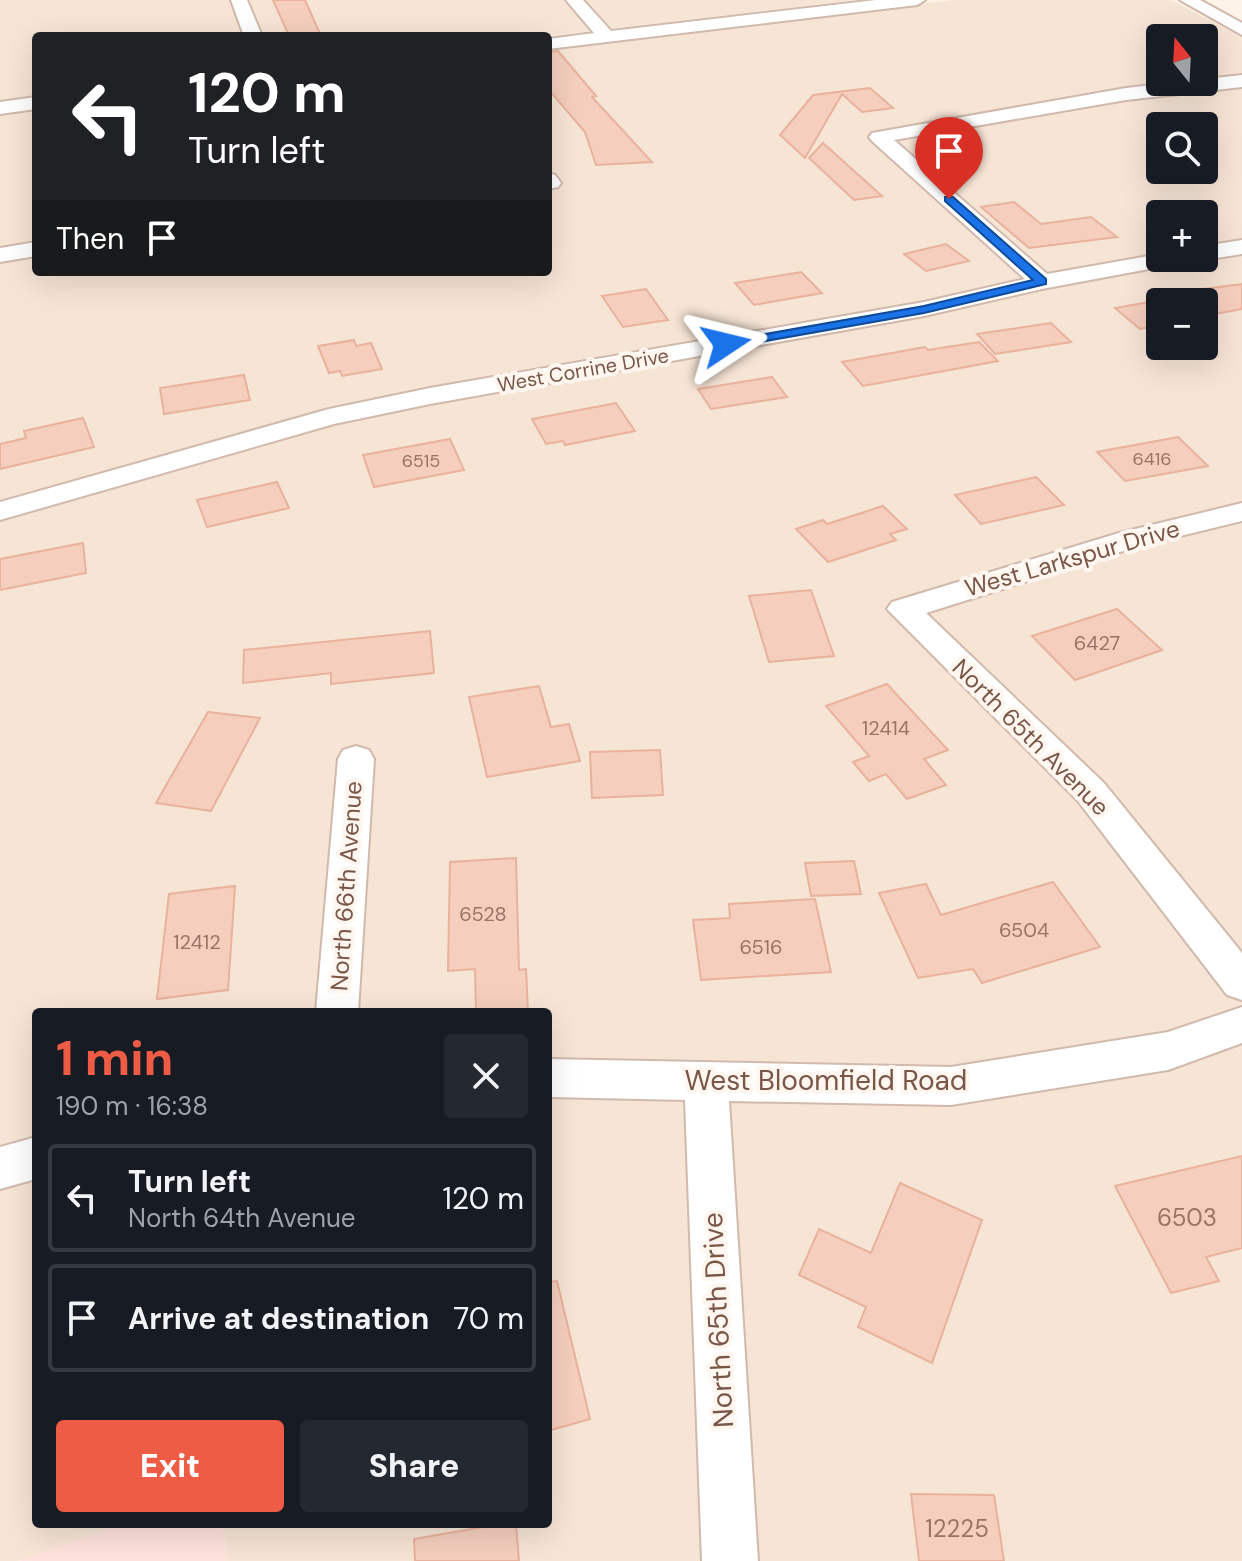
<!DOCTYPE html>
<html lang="en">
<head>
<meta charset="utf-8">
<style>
  body { margin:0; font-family:"DM Sans",sans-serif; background:#242831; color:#f1f3f6; height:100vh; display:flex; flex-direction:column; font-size:30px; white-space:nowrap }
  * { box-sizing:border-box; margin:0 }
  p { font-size:26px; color:#9ea1a6 }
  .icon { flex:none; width:44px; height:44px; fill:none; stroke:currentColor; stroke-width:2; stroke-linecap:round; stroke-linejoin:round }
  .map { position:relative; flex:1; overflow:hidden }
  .details { position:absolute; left:32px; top:1008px; width:520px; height:520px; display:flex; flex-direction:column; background:#171b24; border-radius:8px; box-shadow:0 8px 32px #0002 }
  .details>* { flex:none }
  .top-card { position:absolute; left:32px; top:32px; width:520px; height:244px; border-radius:8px; box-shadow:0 8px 32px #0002; background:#202124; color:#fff; overflow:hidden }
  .needle { width:52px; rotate:342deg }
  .tools { position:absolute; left:1146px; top:24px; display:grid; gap:16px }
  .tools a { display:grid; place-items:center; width:72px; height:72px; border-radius:8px; background:#171b24; box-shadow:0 8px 32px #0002; font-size:40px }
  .pin { position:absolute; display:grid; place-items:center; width:68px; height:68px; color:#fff; margin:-82px -34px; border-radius:50% 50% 50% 0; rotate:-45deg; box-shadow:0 0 8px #0007 }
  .pin .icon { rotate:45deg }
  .me { position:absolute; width:88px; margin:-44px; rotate:80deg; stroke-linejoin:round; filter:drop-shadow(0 0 6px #0008) }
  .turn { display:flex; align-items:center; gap:28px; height:168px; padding:0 24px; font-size:36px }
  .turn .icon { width:104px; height:104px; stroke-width:2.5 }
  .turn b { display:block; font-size:56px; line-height:68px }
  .then { display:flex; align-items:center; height:76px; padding:0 24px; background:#0003; gap:16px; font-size:30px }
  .round { display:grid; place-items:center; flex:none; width:84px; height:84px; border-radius:8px; background:#242831 }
  .summary { display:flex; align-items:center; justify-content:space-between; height:136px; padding:0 24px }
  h1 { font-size:48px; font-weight:800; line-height:60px; color:#ef5c45 }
  .action { display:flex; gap:16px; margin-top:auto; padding:16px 24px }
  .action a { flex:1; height:92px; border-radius:8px; background:#ef5c45; color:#fff; font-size:32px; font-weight:800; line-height:92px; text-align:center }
  .action a+a { background:#242831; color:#f1f3f6 }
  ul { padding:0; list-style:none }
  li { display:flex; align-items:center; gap:24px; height:108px; margin:0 16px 12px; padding:0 8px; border:4px solid #363941; border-radius:8px }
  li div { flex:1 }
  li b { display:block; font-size:30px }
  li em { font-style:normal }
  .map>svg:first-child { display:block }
</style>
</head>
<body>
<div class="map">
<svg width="1242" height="1561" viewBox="0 0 1242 1561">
  <rect width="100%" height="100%" fill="#fef3e7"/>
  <g fill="#f6e4d5" fill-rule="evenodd">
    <polygon points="0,0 855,0 547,36 36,36 36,96 0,100"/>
    <path d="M 953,0 L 1171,0 L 1242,37 L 1242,1561 L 227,1561 L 223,1524 L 548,1524 L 548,1012 L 36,1012 L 36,1524 L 124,1524 L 17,1561 L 0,1561 L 0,113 L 36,109 L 36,272 L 548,272 L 548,48 ZM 1160,38 L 1204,38 L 1204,82 L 1160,82 ZM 1160,126 L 1204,126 L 1204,170 L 1160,170 ZM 1160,214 L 1204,214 L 1204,258 L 1160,258 ZM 1160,302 L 1204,302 L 1204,346 L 1160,346 Z"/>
  </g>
  <polygon fill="#fee2db" points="124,1524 223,1524 227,1561 17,1561"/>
  <g fill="#f5cebd" stroke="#e9b29c" stroke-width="2">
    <polygon points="273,0 305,0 321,36 289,36"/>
    <polygon points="558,51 596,96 592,97 652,162 596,165 585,132 548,89 548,52"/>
    <polygon points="870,88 893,108 862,112 842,94 805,158 780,135 813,95"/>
    <polygon points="823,143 882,196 854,200 809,158"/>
    <polygon points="1014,202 1041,224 1091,217 1117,237 1029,248 981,207"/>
    <polygon points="946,244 969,261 926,271 904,254"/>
    <polygon points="801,272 822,293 754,305 735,283"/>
    <polygon points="1242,284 1242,309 1204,316 1204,289"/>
    <polygon points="646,289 668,320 623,327 602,296"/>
    <polygon points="1160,300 1160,325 1140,329 1115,308"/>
    <polygon points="1051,323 1071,342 995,354 977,334"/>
    <polygon points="354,340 356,346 371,343 382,369 342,376 340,371 329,373 318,346"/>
    <polygon points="979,342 998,361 863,386 842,362 925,347 928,350"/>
    <polygon points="244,375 250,400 164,414 160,388"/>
    <polygon points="772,377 787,397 711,409 698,389"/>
    <polygon points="616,403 635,431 565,445 563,441 546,444 532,419"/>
    <polygon points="83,418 94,447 0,469 0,444 26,438 24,431"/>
    <polygon points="1178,437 1208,466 1125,481 1097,452"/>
    <polygon points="450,439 464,470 374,487 363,455"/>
    <polygon points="1036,477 1064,505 981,524 955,495"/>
    <polygon points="277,482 289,508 207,527 197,500"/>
    <polygon points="883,506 907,529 890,534 896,540 828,562 796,529 823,520 827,524"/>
    <polygon points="83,543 86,573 0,590 0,559"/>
    <polygon points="811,590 834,656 769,662 749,596"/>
    <polygon points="1117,609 1162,650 1075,680 1032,636"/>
    <polygon points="430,631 434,673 331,684 331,673 243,683 244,650"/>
    <polygon points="887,684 948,750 924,759 946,785 907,799 886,774 869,781 853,762 869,756 826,706"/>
    <polygon points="539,686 551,727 569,724 580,761 487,777 469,697"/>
    <polygon points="208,712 260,718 211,811 156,803"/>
    <polygon points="660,750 663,795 592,798 590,752"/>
    <polygon points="516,858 519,970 526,969 528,1012 476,1012 475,969 448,971 450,862"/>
    <polygon points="854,861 861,894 811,896 805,863"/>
    <polygon points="1053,882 1100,947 982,983 973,969 918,978 879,893 926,884 941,915"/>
    <polygon points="235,886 228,990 157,999 169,894"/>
    <polygon points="815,899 831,972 701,980 693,920 730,918 729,904"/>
    <polygon points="1242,1156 1242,1248 1206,1257 1219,1281 1171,1293 1115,1186"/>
    <polygon points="900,1183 982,1220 932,1363 858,1327 866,1307 799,1275 819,1229 871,1253"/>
    <polygon points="557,1281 590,1419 548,1431 548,1282"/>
    <polygon points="911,1494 994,1495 1004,1561 919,1561"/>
    <polygon points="500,1524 516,1524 519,1561 415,1561 414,1539"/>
  </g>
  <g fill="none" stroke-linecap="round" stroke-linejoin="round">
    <g stroke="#d1b9ac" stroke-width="4">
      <g id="minor">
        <polygon points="231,0 247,0 262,36 244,36"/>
        <polygon points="566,0 583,0 611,31 876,0 925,0 917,5 548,49 548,39 594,33"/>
        <polygon points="1180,0 1200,0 1242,23 1242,35"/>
        <polygon points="1242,75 1242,87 1126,100 894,140 1047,274 1160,254 1160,258 1184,258 1181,263 1042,289 924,316 430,404 334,424 0,520 0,502 329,409 430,388 924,302 1025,279 872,141 869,137 872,133 1126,88"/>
        <polygon points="36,97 36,109 0,114 0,102"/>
        <polygon points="548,173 555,175 561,183 558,187 548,189"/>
        <polygon points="1242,240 1242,254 1204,260 1197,258 1204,258 1204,246"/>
        <polygon points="36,242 36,256 0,262 0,248"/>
        <polygon points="1242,503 1242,521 1139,546 926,613 1104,783 1242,953 1242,1000 1227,995 1078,801 887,609 892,602 1119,533"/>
        <polygon points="356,746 369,750 374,759 358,1012 316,1012 338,759 343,750"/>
        <polygon points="1242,1007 1242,1043 1168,1070 951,1105 729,1101 758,1561 702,1561 685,1100 548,1097 548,1059 951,1067 1168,1032"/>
        <polygon points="36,1137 36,1179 0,1189 0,1147"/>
      </g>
    </g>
    <use href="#minor" fill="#fff" fill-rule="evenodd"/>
  </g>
  <polygon fill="#1a73e8" stroke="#114b97" stroke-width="2" points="945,197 953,197 1046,279 1046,284 924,313 726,348 719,344 726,341 924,306 1033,280 945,201"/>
  <g text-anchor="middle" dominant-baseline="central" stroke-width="8" stroke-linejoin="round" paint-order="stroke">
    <g font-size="18" fill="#997466">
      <text x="1152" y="459">6416</text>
      <text x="421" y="461">6515</text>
    </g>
    <g font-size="20" fill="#7a5649" stroke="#fff7ef">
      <text transform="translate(583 370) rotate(-10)">West Corrine Drive</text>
    </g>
    <g font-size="20" fill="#997466">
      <text x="1097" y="643">6427</text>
      <text x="886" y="728">12414</text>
      <text x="483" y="914">6528</text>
      <text x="1024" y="930">6504</text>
      <text x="197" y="942">12412</text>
      <text x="761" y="947">6516</text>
    </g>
    <g font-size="24" fill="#7a5649" stroke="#fff7ef">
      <text transform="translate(1072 558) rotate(-16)">West Larkspur Drive</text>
      <text transform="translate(1031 737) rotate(45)">North 65th Avenue</text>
      <text transform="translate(346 886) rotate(-86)">North 66th Avenue</text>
    </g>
    <g font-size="24" fill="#997466">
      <text x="1187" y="1217">6503</text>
      <text x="957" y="1528">12225</text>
    </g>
    <g font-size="28" fill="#7a5649" stroke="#fff7ef">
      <text x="826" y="1080">West Bloomfield Road</text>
      <text transform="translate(718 1320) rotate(-93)">North 65th Drive</text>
    </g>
  </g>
</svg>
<div class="tools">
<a><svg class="needle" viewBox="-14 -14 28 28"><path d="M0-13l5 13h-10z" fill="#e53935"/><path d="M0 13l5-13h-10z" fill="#9ea1a6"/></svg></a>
<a><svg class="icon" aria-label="search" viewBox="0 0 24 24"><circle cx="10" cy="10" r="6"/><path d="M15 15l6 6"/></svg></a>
<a>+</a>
<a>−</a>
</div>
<div class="pin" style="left:949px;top:199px;background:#d93025"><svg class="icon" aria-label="arrive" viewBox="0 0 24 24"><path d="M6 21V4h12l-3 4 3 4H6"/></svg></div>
<svg class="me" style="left:726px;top:344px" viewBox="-20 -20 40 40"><path d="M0-17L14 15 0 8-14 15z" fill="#1a73e8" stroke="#fff" stroke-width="4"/></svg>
<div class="top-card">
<div class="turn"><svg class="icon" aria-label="left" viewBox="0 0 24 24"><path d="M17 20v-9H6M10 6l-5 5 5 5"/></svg><div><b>120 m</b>Turn left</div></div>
<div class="then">Then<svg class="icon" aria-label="arrive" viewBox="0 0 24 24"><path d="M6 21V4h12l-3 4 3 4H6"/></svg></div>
</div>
<section class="details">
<div class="summary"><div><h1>1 min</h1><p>190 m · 16:38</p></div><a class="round"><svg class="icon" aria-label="close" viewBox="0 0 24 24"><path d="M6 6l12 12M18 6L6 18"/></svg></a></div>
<ul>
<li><svg class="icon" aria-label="left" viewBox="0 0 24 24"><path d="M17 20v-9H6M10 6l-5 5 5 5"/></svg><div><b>Turn left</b><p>North 64th Avenue</p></div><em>120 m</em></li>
<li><svg class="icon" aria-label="arrive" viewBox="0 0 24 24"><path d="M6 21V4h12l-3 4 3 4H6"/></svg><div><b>Arrive at destination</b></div><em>70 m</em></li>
</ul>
<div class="action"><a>Exit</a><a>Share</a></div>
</section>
</div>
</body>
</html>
